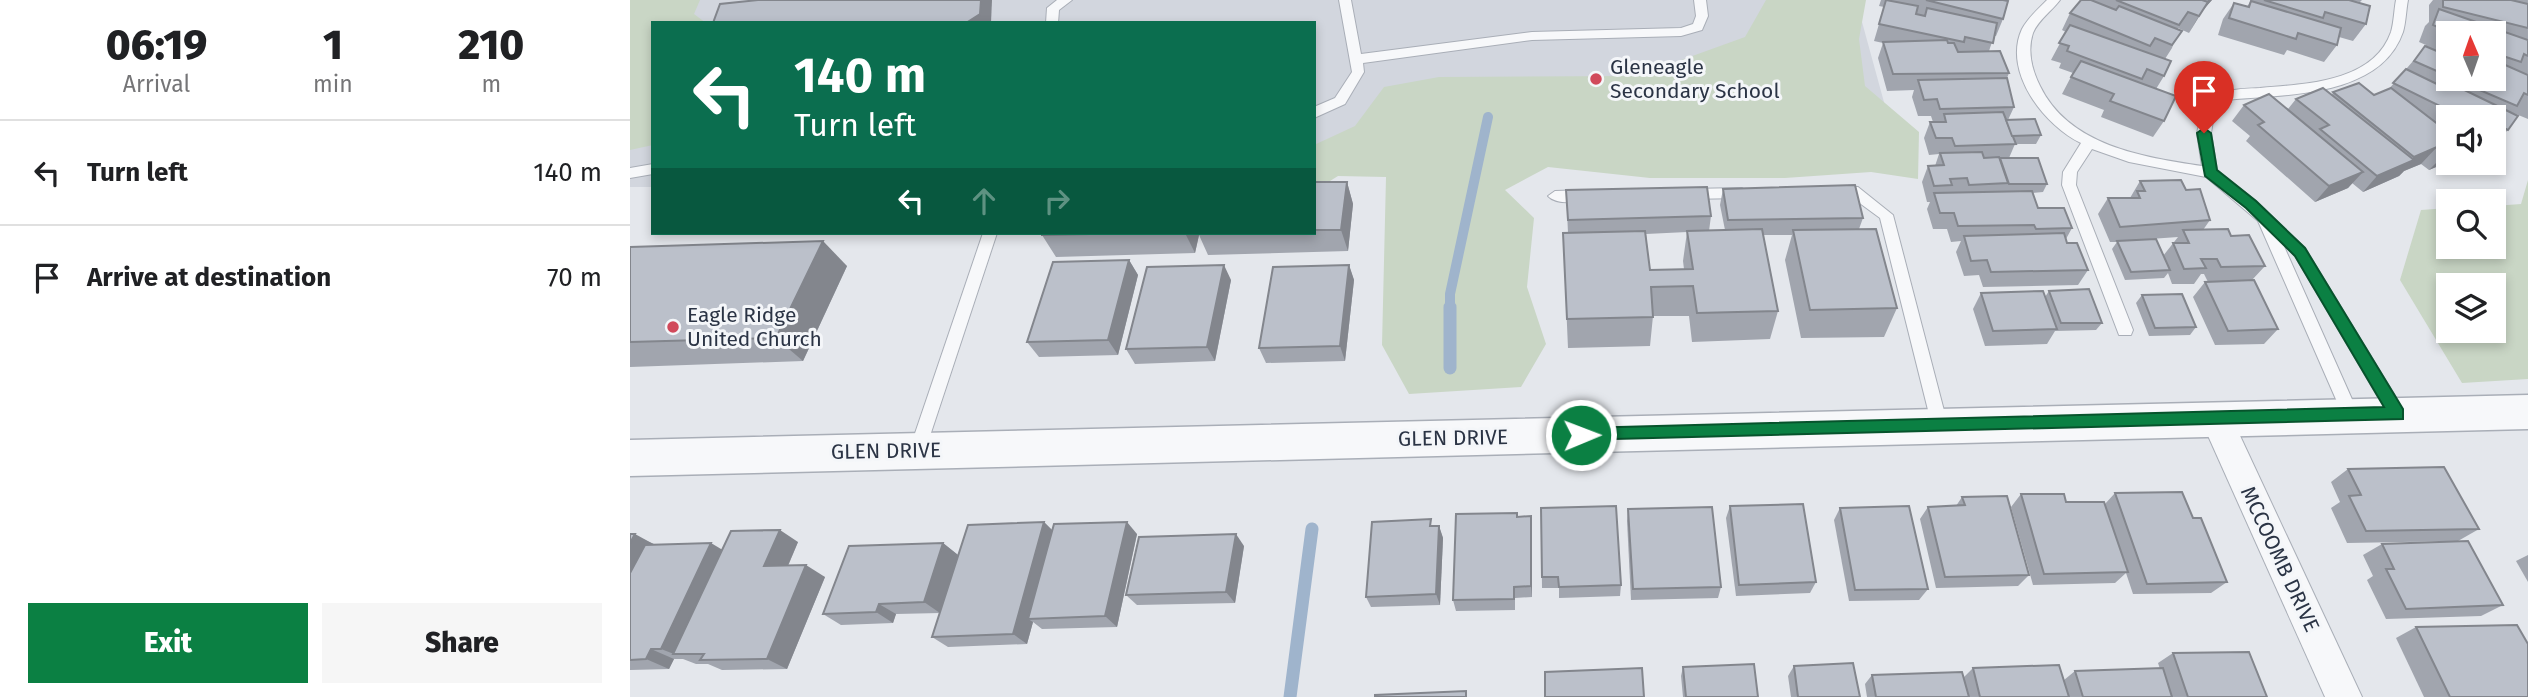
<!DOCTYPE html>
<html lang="en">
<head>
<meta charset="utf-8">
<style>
  body { margin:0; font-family:"Fira Sans",sans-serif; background:#f6f6f6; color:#202124; height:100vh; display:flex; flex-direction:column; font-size:26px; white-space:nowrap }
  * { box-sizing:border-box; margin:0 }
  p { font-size:23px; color:#757577 }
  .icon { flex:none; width:38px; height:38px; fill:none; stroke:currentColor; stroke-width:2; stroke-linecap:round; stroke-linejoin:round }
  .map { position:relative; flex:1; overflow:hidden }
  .sheet { display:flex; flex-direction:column; background:#fff; width:630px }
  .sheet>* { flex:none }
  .guide { position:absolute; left:21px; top:21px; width:665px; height:214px; border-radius:0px; box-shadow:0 4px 10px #0003; background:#0b6e4f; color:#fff; overflow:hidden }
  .needle { width:46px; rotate:358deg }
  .controls { position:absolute; left:1806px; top:21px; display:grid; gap:14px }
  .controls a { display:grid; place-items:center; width:70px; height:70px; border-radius:0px; background:#fff; box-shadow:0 4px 10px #0003; font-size:35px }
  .pin { position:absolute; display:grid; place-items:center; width:60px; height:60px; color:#fff; margin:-72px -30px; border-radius:50% 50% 50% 0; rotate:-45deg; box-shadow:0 0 7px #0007 }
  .pin .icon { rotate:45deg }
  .me { position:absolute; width:77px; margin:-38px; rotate:89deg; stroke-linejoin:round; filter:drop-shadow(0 0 5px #0008) }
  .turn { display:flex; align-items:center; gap:24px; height:147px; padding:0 28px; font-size:32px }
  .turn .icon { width:91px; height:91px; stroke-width:2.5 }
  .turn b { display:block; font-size:49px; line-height:60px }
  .lanes { display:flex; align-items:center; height:66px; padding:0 28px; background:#0003; justify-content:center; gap:35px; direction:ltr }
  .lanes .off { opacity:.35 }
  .eta { display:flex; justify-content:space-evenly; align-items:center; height:119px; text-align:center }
  .eta b { font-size:42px; font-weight:800; line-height:49px }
  .button { display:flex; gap:14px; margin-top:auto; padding:14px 28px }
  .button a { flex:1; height:80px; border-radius:0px; background:#0b8043; color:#fff; font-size:28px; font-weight:800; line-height:80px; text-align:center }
  .button a+a { background:#f6f6f6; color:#202124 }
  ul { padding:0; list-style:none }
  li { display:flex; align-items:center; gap:21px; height:105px; padding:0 28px; border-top:2px solid #e0e0e0 }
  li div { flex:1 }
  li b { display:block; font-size:26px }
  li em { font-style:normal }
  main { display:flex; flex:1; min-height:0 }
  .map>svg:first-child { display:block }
</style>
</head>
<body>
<main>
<section class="sheet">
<div class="eta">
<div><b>06:19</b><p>Arrival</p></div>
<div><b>1</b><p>min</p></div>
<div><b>210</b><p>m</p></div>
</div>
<ul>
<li><svg class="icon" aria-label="left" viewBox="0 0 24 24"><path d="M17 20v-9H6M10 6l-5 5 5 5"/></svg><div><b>Turn left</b></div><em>140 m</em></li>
<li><svg class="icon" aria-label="arrive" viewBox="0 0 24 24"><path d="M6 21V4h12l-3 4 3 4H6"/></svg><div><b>Arrive at destination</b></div><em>70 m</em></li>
</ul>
<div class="button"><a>Exit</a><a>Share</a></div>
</section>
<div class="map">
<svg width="1898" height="697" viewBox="0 0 1898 697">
  <rect width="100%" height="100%" fill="#e4e7ec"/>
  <polygon fill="#d2d6de" points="0,0 1226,0 1263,135 684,167 684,23 23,23 23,187 0,187"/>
  <g fill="#c9d6c5" fill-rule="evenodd">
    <polygon points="0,0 70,0 64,14 76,23 23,23 23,145 0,150"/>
    <polygon points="1136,0 1236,0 1229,39 1235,86 1289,132 1288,179 1241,172 1155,178 1020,178 918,167 875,190 904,218 897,287 916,344 891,387 779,394 752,345 756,177 708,176 684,191 684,145 725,126 754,87 809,77 1007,76 1115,37"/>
    <path d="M 1898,180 L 1898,379 L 1832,383 L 1770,280 L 1791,210 L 1818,208 L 1818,247 L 1864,247 L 1864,206 L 1891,204 ZM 1818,285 L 1864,285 L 1864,331 L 1818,331 Z"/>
  </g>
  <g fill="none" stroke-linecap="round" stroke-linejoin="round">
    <polyline stroke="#9fb4cc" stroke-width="10" points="820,309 820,294 858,117"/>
    <g stroke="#9fb4cc" stroke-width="13">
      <polyline points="820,307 820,368"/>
      <polyline points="660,697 682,529"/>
    </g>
    <g stroke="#a9aeb7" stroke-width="2">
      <g id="service">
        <polygon points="427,0 442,0 429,10 428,23 416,23 417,8"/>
        <polygon points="709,0 721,0 731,54 902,32 1051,28 1063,24 1066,16 1064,0 1076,0 1078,16 1072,30 1051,36 902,40 733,63 734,72 715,104 684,118 684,107 705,98 722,72"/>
        <path d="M 1417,0 L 1430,0 C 1422,11 1408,20 1403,33 C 1397,51 1402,70 1410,86 C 1439,146 1513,157 1572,166 L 1567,133 L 1574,103 C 1593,89 1607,89 1630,88 C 1674,84 1743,83 1761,32 C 1764,22 1764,10 1766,0 L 1778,0 C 1776,10 1776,22 1773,32 C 1750,99 1652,94 1595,100 L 1585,108 L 1581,133 L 1587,170 L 1626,201 L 1675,248 L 1773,409 L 1775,414 L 1773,419 L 1767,421 L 1761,419 L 1665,256 L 1653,244 L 1729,415 L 1727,420 L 1721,422 L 1715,420 L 1628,221 L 1576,177 L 1499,162 L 1462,149 L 1447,172 L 1446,185 L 1503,330 L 1501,335 L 1489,335 L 1432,185 L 1433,172 L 1451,143 C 1415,126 1372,72 1392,29 C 1398,18 1408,9 1417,0 Z"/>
        <polygon points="23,164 23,174 0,178 0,168"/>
        <polygon points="1208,186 1228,187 1263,215 1318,426 1316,431 1310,433 1304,431 1302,426 1250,218 1220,196 1203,195 1201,191"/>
        <polygon points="1112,188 1119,193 1112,198 1058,199 1051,194 1058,189"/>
        <path d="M 955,190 L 962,195 C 954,204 926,205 918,196 L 925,191 Z"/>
        <polygon points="353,233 367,233 295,451 293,456 287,458 281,456 279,451"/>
      </g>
    </g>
    <g stroke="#a9aeb7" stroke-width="2">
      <polygon id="minor" points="1587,406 1598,410 1732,697 1695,697 1571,420 1576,410"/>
    </g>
    <g stroke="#a9aeb7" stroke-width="3">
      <polygon id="tertiary" points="1898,395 1898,429 0,476 0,440"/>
    </g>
    <use href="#service" fill="#f7f8fa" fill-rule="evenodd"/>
    <use href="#minor" fill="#f7f8fa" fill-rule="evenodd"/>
    <use href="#tertiary" fill="#f7f8fa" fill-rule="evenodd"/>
  </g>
  <g fill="#a1a5ae" fill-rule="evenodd">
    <polygon points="1251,0 1373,0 1373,19 1366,36 1364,36 1359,51 1379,73 1377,78 1384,107 1378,120 1411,135 1406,144 1385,144 1379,158 1417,184 1413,192 1402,193 1408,208 1442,228 1436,239 1437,243 1458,270 1448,285 1353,287 1349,275 1334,276 1326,252 1331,241 1321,242 1317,229 1303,229 1297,209 1300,202 1297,202 1292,182 1298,166 1305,166 1309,154 1299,155 1294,138 1300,122 1303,122 1301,116 1288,116 1282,97 1284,90 1257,91 1248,58 1253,43 1244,41 1254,7 1249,6"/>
    <polygon points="1451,0 1582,0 1573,10 1559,33 1548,28 1542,48 1535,59 1534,76 1526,89 1534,121 1523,137 1471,117 1474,110 1432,94 1443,73 1429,68 1431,63 1421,60 1436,32 1432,30 1440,13"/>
    <polygon points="1621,0 1732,0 1730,2 1723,1 1736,24 1723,41 1709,37 1707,45 1694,62 1657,50 1654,55 1588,35 1593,19 1604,3 1617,7"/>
    <path d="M 1803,0 L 1898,0 L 1898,119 L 1881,112 L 1878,130 L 1864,143 L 1864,117 L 1818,117 L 1818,162 L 1799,170 L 1791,164 L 1774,171 L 1769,176 L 1733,192 L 1722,183 L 1718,188 L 1685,202 L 1616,141 L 1620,136 L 1602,121 L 1614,105 L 1658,109 L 1666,99 L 1702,95 L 1703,92 L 1744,95 L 1758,90 L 1796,46 L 1796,45 L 1789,42 L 1795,26 L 1799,22 L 1799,5 ZM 1818,33 L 1864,33 L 1864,79 L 1818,79 Z"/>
    <path d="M 1510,181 L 1556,190 L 1580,220 L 1573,230 L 1601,236 L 1635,266 L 1622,280 L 1648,329 L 1634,344 L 1585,345 L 1563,297 L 1575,282 L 1578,282 L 1574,274 L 1571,274 L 1564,284 L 1542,284 L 1538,273 L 1534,278 L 1495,280 L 1482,249 L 1487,242 L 1480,242 L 1468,214 L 1478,198 L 1500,198 ZM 1548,237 L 1533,256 L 1506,240 Z"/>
    <polygon points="684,182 717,182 723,204 718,251 578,255 569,235 565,253 426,257 412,235 412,233 684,233"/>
    <path d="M 1093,189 L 1233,218 L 1229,229 L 1267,308 L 1254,337 L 1171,338 L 1155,260 L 1162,235 L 1133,235 L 1148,311 L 1140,339 L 1062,342 L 1059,316 L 1023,316 L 1020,346 L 938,348 L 933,233 L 938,233 L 936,190 L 1081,216 L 1079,231 L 1095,230 L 1090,205 ZM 1057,232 L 1053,261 L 1054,269 L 1020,270 L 1016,234 Z"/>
    <polygon points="0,247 217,266 173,361 0,367"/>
    <polygon points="499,260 508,275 488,355 409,357 397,342"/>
    <polygon points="719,265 724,280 715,361 636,363 629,348"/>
    <polygon points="601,280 585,361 505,364 496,349"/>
    <polygon points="1419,291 1472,323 1466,330 1425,331 1417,344 1355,346 1343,309 1351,293 1415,297"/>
    <polygon points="1512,295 1566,327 1560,335 1519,336 1506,303"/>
    <polygon points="1718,469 1849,529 1828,541 1717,543 1701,508 1710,502 1701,482"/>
    <polygon points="1485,493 1563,518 1597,582 1581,593 1503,594 1496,573 1485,583 1403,585 1381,507 1391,494 1436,502 1475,504"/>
    <polygon points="1332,497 1399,575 1388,586 1306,588 1290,519 1298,507 1326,506"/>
    <polygon points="1100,506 1186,582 1180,593 1106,596 1096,518"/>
    <polygon points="911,508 991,585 990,596 929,598 929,588 912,588"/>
    <polygon points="1210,508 1298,589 1289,600 1219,601 1204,520"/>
    <polygon points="998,509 1091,587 1088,598 1001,600 997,521"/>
    <polygon points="887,517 902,528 902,597 885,598 885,610 826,611 823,600"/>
    <polygon points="414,522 422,530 507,534 487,627 412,629 403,622 397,644 318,647 302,637"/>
    <polygon points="802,526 809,526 813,538 810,605 741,607 736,597"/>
    <polygon points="0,534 24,544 92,550 168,542 158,566 195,577 157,669 92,670 78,664 66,664 53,659 44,659 39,669 0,670"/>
    <polygon points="313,543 328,555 310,613 266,614 263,623 211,625 193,614"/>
    <polygon points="1752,544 1873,605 1851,616 1756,619 1737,580 1743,576 1733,555"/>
    <polygon points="614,546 605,603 507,605 496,595"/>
    <polygon points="1898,555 1898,582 1886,561"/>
    <polygon points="1786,627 1898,697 1794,697 1766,638"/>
    <polygon points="1543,653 1637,697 1237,697 1235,684 1242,675 1334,677 1343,668 1434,680 1445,671 1530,669 1528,663"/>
    <polygon points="1164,666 1230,697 1161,697 1158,676"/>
    <polygon points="1053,667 1128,697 1053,697 1051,676"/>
  </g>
  <g fill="#83868d">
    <polygon points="351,0 362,0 361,23 336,23"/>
    <polygon points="1578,0 1582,0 1573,10 1559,33"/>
    <polygon points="1807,147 1791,164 1774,171 1769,176 1733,192 1747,176 1778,163 1784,157"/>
    <polygon points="1818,153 1818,162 1799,170 1815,154"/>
    <polygon points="1733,172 1718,188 1685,202 1699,186"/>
    <polygon points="717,182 723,204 718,251 711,230"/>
    <polygon points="555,233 570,233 568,233 569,235 565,253"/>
    <polygon points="193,241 217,266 173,361 146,338"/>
    <polygon points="499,260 508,275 488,355 478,340"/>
    <polygon points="594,265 601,280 585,361 577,347"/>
    <polygon points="719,265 724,280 715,361 710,346"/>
    <polygon points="901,516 902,528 902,597 901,586"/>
    <polygon points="414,522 426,534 398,619 403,622 397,644 383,634"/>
    <polygon points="497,522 507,534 487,627 475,616"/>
    <polygon points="809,526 813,538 810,605 806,594"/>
    <polygon points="150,530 168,542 153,577 134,566"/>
    <polygon points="5,534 27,546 0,599 0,543"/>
    <polygon points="606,534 614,546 605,603 596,592"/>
    <polygon points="81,543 101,555 44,654 31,649"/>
    <polygon points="313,543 328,555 310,613 294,602"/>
    <polygon points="176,565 195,577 157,669 137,659"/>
    <polygon points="249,604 266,614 263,623 246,612"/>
    <polygon points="21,649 44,659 39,669 16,659"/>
  </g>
  <g fill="#bbc0ca" stroke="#83868d" stroke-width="2">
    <polygon points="128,0 351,0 350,14 336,23 83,23 90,4"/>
    <polygon points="1256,0 1288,6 1286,14 1295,16 1297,8 1367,23 1363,43 1335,37 1334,42 1249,24"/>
    <polygon points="1296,0 1373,0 1378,1 1373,19"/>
    <polygon points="1451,0 1461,0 1486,10 1489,6 1552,31 1542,45 1525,38 1520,46 1440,13"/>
    <polygon points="1486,0 1572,0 1578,2 1569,16 1558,12 1549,25"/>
    <polygon points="1634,0 1719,0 1740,6 1736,24 1695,12 1693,18"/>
    <polygon points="1813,0 1881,0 1898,4 1898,28 1813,7"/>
    <polygon points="1621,1 1711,28 1707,45 1668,33 1666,39 1599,18 1604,3 1619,7"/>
    <polygon points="1809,9 1898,40 1898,56 1894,54 1891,62 1864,53 1864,33 1818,33 1818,37 1809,33 1810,28 1803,25"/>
    <polygon points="1440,25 1541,61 1534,76 1517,69 1512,79 1437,51 1439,46 1429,43"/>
    <polygon points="1317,40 1318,43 1324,43 1328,52 1370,51 1379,73 1263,74 1253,42"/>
    <polygon points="1795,46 1816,55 1818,51 1818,76 1784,61"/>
    <polygon points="1864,60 1898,75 1898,95 1894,93 1887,106 1824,79 1864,79"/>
    <polygon points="1451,61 1546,96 1534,121 1480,101 1484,94 1441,77"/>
    <polygon points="1776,69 1813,87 1818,82 1888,116 1878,130 1864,123 1864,117 1832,117 1763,83"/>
    <polygon points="1377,78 1384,107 1310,109 1307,99 1294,100 1288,80"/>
    <polygon points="1729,83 1744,95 1761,88 1818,132 1818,153 1815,154 1807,147 1784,157 1703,92"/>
    <polygon points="1693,88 1784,160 1747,176 1690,129 1699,125 1666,99"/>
    <polygon points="1639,94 1733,172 1699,186 1628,125 1634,122 1614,105"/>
    <polygon points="1373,112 1386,144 1325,146 1322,138 1306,138 1300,122 1316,122 1314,114"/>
    <polygon points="1405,119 1411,135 1382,136 1376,120"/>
    <polygon points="1352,152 1354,158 1369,157 1378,183 1339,185 1337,178 1320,179 1322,185 1304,186 1298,166 1314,165 1310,153"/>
    <polygon points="1370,158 1408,158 1417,184 1379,184"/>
    <polygon points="1551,180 1556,190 1570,189 1580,220 1490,227 1478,198 1510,198 1507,191 1515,191 1510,181"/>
    <polygon points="684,182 717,182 711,230 684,230"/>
    <polygon points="1225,185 1233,218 1098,220 1093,189"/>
    <polygon points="1077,187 1081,216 938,220 936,190"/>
    <polygon points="1402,191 1408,208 1434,208 1442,228 1406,229 1404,225 1328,226 1324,213 1310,213 1304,193"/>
    <polygon points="1132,229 1148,311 1067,313 1063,286 1021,287 1023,317 937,319 933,233 1015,231 1020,270 1063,269 1057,231"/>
    <polygon points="1246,229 1267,308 1180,310 1163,230"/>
    <polygon points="1598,229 1601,236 1619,235 1635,266 1591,267 1587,259 1571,259 1576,268 1554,269 1543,243 1559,243 1553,230"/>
    <polygon points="412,233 508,233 412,235"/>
    <polygon points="1434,233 1437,243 1447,243 1458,270 1361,272 1357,260 1341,261 1334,236"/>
    <polygon points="1526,239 1540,270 1501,272 1487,241"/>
    <polygon points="193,241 146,338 0,342 0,247"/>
    <polygon points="499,260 478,340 397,342 423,262"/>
    <polygon points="594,265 577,347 496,349 517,267"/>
    <polygon points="719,265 710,346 629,348 643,267"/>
    <polygon points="1624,280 1648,329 1598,331 1575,282"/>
    <polygon points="1459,289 1472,323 1431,323 1419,291"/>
    <polygon points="1413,291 1427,329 1363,331 1351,293"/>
    <polygon points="1552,294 1566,327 1525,328 1512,295"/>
    <polygon points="1814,467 1849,529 1736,531 1719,496 1731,495 1718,469"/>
    <polygon points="1552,492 1563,518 1571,518 1597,582 1517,584 1485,493"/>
    <polygon points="1391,494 1434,494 1436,502 1474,502 1498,572 1414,574"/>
    <polygon points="1377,496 1399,575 1315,577 1298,507 1335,505 1332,497"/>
    <polygon points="1173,504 1186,582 1109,585 1100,506"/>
    <polygon points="986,506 991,585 929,587 928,577 912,577 911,508"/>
    <polygon points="1279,506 1298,589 1225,590 1210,508"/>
    <polygon points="1082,507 1091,587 1003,589 998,509"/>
    <polygon points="887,513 887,517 901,516 901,586 884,587 884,599 823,600 826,514"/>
    <polygon points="801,519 800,526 809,526 806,594 736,597 742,522"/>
    <polygon points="414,522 383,634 302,637 338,525"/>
    <polygon points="497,522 475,616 398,619 424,524"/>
    <polygon points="150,530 134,566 176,565 137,659 70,660 74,654 43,654 101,531"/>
    <polygon points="0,534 5,534 0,543"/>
    <polygon points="606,534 596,592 496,595 509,537"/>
    <polygon points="1838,541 1873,605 1776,609 1756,569 1764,569 1752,544"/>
    <polygon points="81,543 31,649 21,649 16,659 0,660 0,573 15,545"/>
    <polygon points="313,543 294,602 249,604 246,612 193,614 219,546"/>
    <polygon points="1887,625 1898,644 1898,697 1820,697 1786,627"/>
    <polygon points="1619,652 1637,697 1558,697 1543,653"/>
    <polygon points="1223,663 1230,697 1168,697 1164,666"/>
    <polygon points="1124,664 1128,697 1056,697 1053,667"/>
    <polygon points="1429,665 1439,697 1350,697 1343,668"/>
    <polygon points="1012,668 1014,697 915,697 915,672"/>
    <polygon points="1533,668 1542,697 1453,697 1445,671"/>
    <polygon points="1332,672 1339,697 1246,697 1242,675"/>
    <polygon points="836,691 836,697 745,697 745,695"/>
  </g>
  <polygon fill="#0b8043" stroke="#07532c" stroke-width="2" points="1574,128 1581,133 1587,170 1626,201 1675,248 1773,409 1773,419 945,440 942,435 945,430 951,428 1754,407 1665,256 1616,208 1575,176 1567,133"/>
  <g fill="#d1495b" stroke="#f4f6f9" stroke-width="2.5">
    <circle cx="966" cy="79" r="7"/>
    <circle cx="43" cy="327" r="7"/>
  </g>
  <g text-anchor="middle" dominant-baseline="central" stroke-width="6" stroke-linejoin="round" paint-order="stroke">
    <g font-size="21" fill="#2b3445" stroke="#f4f6f9" text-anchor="start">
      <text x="980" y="67">Gleneagle<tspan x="980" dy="24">Secondary School</tspan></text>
      <text x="57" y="315">Eagle Ridge<tspan x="57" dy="24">United Church</tspan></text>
    </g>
    <g font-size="21" fill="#2b3445" stroke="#f4f6f9">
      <text transform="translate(823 438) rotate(-1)">GLEN DRIVE</text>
      <text transform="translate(256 451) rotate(-1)">GLEN DRIVE</text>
      <text transform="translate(1650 559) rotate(65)">MCCOOMB DRIVE</text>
    </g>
  </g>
</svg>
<div class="controls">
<a><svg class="needle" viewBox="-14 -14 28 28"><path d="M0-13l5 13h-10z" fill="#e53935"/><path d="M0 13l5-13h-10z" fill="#757577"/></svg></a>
<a><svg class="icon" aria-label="sound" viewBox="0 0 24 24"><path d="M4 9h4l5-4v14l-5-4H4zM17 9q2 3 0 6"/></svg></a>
<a><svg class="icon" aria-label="search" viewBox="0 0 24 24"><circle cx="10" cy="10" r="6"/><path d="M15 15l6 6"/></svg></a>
<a><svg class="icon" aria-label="layers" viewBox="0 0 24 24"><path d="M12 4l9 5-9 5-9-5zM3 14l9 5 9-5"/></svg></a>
</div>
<div class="pin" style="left:1574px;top:133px;background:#d93025"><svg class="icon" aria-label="arrive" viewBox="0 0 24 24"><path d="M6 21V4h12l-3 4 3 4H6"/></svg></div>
<svg class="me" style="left:951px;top:435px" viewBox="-20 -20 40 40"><circle r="17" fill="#0b8043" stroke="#fff" stroke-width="3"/><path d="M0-11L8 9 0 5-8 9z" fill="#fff"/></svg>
<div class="guide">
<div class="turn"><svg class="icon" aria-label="left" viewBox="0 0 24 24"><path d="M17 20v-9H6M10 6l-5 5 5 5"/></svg><div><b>140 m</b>Turn left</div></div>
<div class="lanes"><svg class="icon" aria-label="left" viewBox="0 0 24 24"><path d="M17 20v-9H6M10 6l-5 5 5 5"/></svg><svg class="icon off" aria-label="ahead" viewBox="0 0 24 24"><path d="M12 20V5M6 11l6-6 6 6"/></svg><svg class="icon off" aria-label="right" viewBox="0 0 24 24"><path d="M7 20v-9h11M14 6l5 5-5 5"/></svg></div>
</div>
</div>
</main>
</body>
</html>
